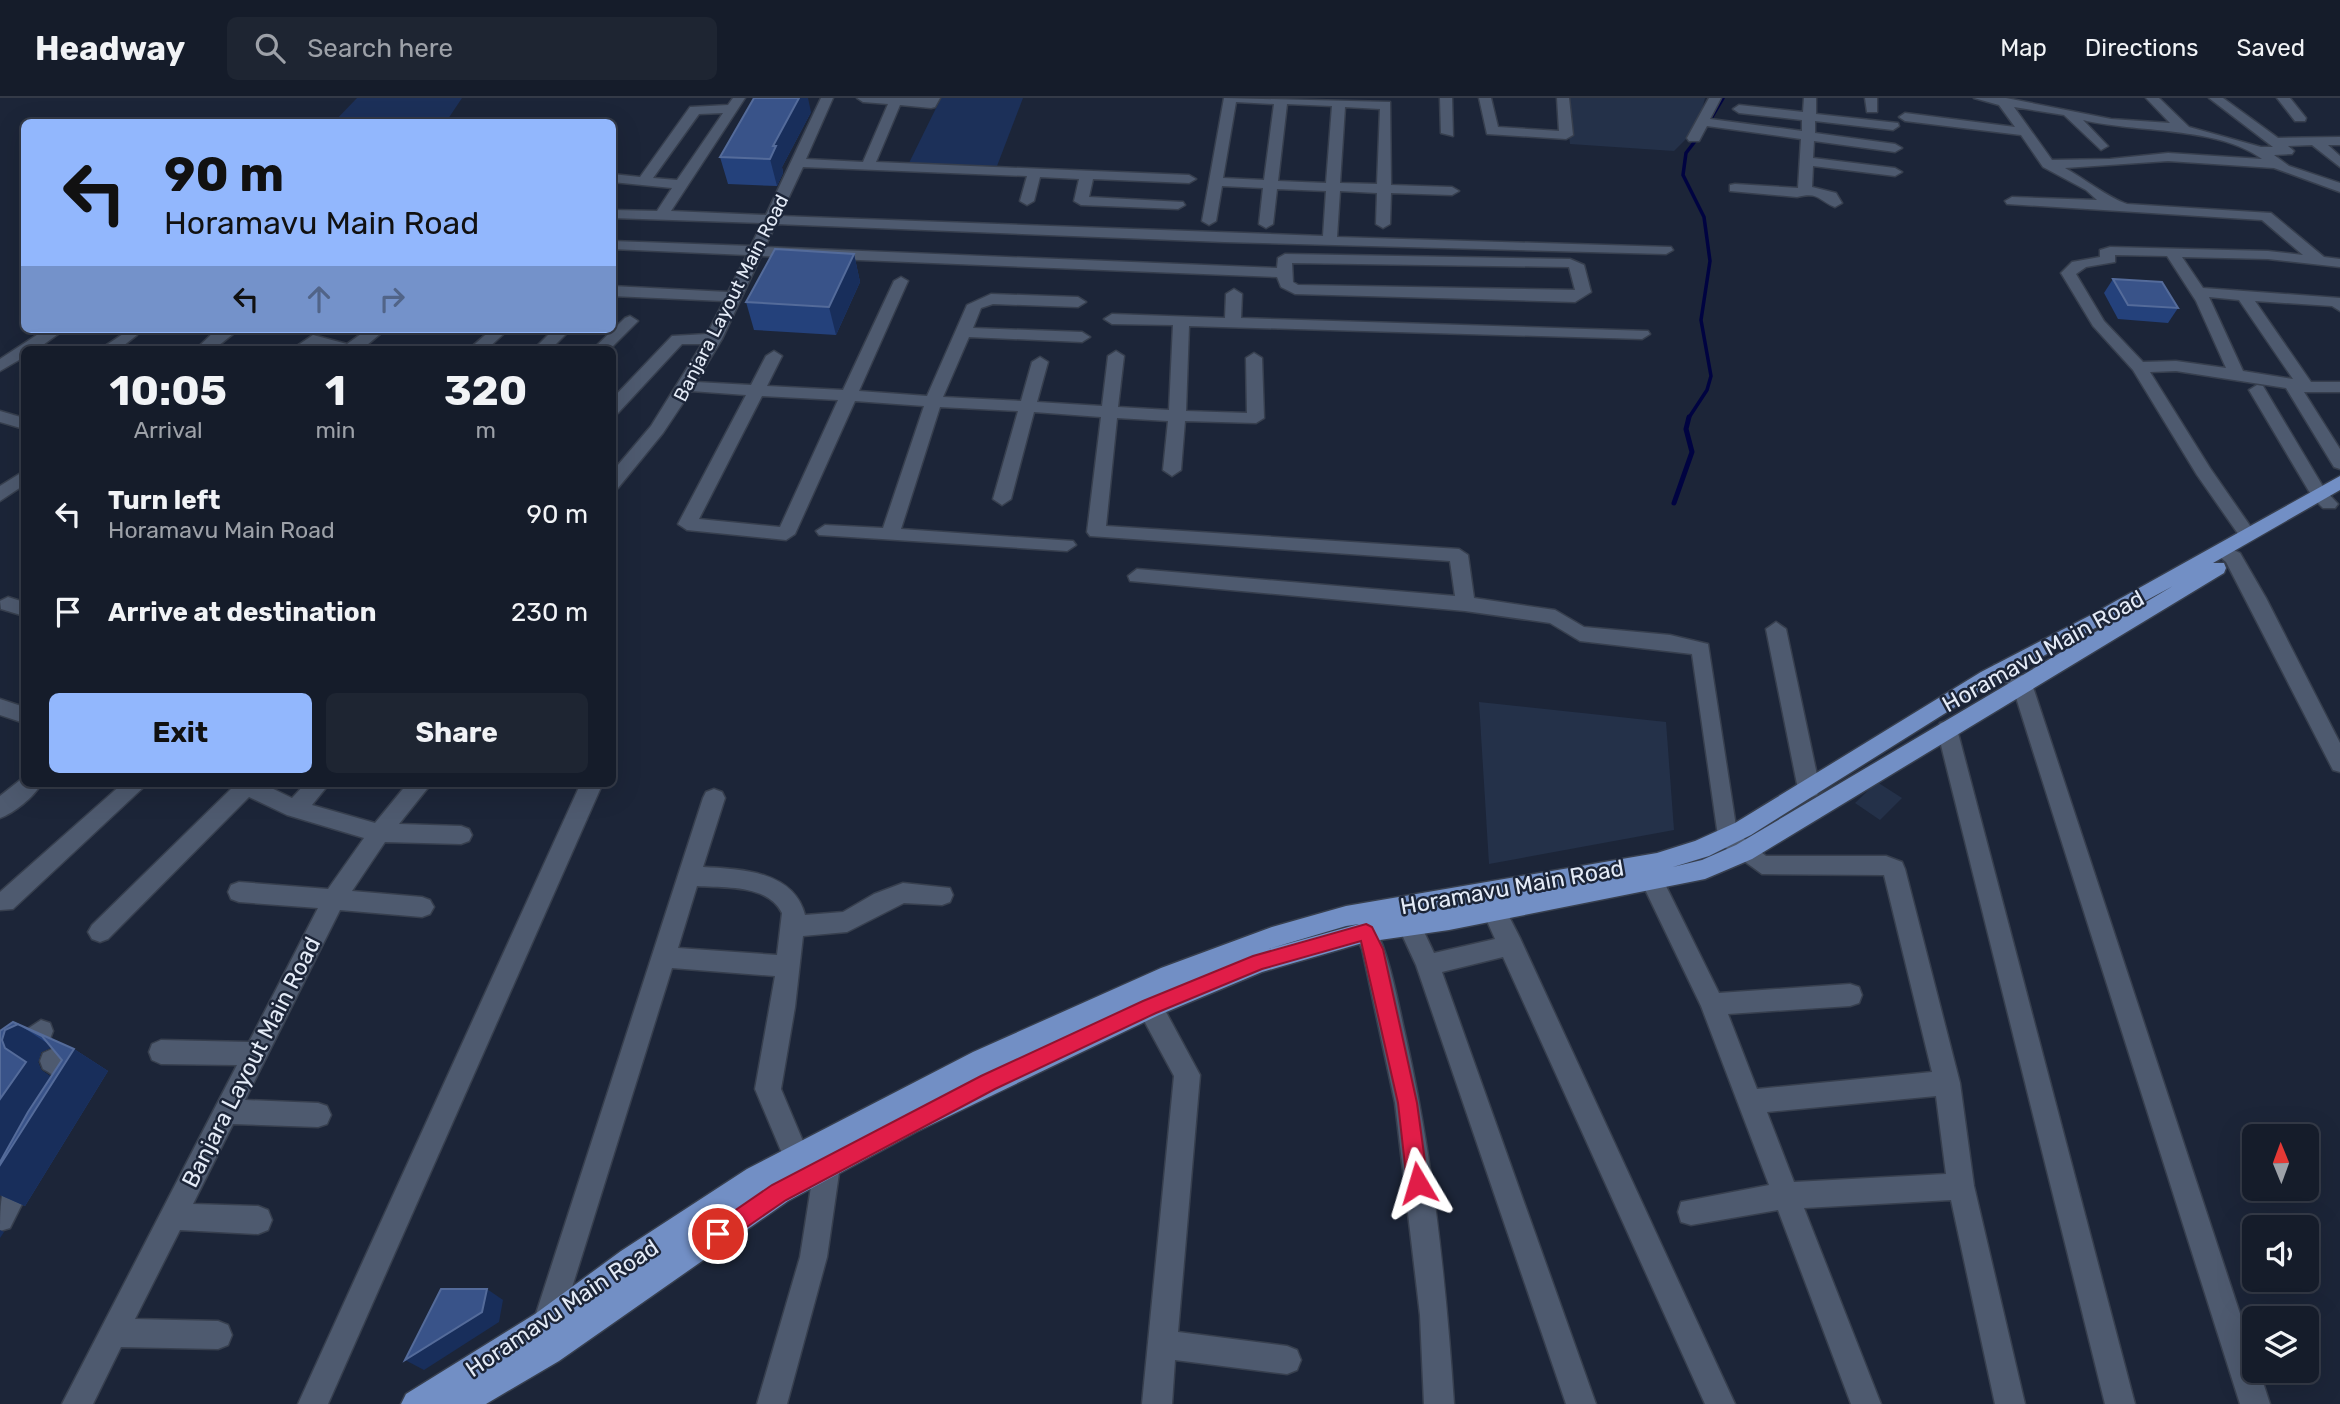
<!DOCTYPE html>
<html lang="en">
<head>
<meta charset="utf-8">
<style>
  body { margin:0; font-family:Rubik,sans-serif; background:#1e2532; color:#f1f3f6; height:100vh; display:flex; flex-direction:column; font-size:26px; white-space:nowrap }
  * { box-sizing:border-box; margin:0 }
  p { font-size:23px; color:#9da1a8 }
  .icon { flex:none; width:38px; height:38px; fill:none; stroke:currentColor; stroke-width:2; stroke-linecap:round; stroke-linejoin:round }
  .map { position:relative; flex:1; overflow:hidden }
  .details { position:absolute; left:21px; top:248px; width:595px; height:441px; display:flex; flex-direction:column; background:#151c2a; border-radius:10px; box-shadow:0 7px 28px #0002,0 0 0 2px #343a47 }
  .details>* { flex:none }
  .banner { position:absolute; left:21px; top:21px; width:595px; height:214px; border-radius:10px; box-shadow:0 7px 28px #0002,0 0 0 2px #343a47; background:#92b7fd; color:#111; overflow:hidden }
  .needle { width:46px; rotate:359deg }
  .controls { position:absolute; left:2242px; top:1026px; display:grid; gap:14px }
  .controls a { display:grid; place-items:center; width:77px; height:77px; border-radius:10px; background:#151c2a; box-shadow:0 7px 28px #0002,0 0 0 2px #343a47; font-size:35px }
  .pin { position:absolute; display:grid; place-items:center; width:60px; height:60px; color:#fff; margin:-30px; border:4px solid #fff; border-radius:50%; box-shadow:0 2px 7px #0007 }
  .me { position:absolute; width:77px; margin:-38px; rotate:353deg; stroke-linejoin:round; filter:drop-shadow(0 0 5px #0008) }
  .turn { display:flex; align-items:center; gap:24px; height:147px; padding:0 28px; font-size:32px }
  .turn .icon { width:91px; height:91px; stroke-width:2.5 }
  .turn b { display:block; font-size:49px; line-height:60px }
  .lanes { display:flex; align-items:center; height:66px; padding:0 28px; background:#0003; justify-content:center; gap:35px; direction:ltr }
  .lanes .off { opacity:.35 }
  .eta { display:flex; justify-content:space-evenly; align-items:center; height:119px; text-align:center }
  .eta b { font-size:42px; font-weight:700; line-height:49px }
  .action { display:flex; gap:14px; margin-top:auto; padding:14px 28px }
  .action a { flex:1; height:80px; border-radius:10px; background:#92b7fd; color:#111; font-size:28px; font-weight:700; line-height:80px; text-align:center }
  .action a+a { background:#1e2532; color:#f1f3f6 }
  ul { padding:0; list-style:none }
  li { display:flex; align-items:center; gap:21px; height:98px; padding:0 28px }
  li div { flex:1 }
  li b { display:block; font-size:26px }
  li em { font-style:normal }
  header { display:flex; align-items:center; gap:42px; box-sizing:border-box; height:98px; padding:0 35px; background:#151c2a; border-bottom:2px solid #343a47 }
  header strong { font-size:33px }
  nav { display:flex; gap:38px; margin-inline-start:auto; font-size:24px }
  .search { width:490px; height:63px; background:#1e2532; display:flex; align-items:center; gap:18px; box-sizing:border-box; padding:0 24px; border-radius:10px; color:#9da1a8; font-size:26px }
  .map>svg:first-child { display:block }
</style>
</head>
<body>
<header>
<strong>Headway</strong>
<div class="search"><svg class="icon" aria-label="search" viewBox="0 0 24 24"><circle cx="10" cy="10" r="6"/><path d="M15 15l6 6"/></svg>Search here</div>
<nav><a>Map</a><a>Directions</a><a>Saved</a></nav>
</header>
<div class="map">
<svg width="2340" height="1306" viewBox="0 0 2340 1306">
  <rect width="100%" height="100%" fill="#1c2538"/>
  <g fill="#243149">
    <polygon points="1564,0 1705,0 1697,30 1674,53 1570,46"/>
    <polygon points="1479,604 1666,624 1674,732 1489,766"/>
    <polygon points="1877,684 1902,700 1880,722 1855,705"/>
  </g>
  <g fill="#1c3059">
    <polygon points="357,0 462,0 446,24 334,24"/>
    <polygon points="941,0 1023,0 997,68 909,65"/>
  </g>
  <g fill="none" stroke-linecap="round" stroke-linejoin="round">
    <g stroke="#000341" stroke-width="3.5">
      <polyline points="1707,27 1723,0"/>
      <polyline points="1688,321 1707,292 1711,278 1701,222 1710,163 1704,119 1683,77 1686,55 1699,38"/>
    </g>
    <polyline stroke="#000341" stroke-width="5" points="1674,405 1692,354 1686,331 1689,319"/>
    <g stroke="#373f4e" stroke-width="3">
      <g id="minor">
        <path d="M 733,0 L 745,0 L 671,113 L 766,117 L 821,0 L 833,0 L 806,61 L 863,64 L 888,6 L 863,4 L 857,0 L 940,0 L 935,9 L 931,10 L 900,7 L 876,64 L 1189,77 L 1196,81 L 1189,85 L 1093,81 L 1089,99 L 1183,104 L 1185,107 L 1178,111 L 1081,107 L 1074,103 L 1079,81 L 1040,79 L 1034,103 L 1027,107 L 1020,103 L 1027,78 L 803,69 L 780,118 L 1323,138 L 1326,93 L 1277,91 L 1273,126 L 1266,130 L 1259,126 L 1263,90 L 1222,88 L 1216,123 L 1209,127 L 1202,123 L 1224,0 L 1390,4 L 1391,87 L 1452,89 L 1459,93 L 1452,97 L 1391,95 L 1390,126 L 1383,130 L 1376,126 L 1377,95 L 1340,93 L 1337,139 L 1671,149 L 1673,152 L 1666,156 L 1224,144 L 776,126 L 765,149 L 1277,170 L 1278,160 L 1285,156 L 1570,161 L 1584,167 L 1591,194 L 1575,204 L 1295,196 L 1281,189 L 1277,179 L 761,158 L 722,241 L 696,284 L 751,287 L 766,258 L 774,253 L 782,258 L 767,288 L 843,292 L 894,183 L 901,179 L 908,183 L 859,293 L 927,298 L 967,207 L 991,196 L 1078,199 L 1086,204 L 1078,209 L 993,206 L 981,210 L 973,230 L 1082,234 L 1090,239 L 1082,244 L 969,239 L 943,299 L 1021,303 L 1032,264 L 1040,259 L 1048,264 L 1037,304 L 1102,308 L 1108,258 L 1116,253 L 1124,258 L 1118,309 L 1169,312 L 1173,227 L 1112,226 L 1104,221 L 1112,216 L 1225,220 L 1226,196 L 1234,191 L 1242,196 L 1241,220 L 1648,233 L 1650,236 L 1642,241 L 1189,228 L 1186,313 L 1247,315 L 1246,260 L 1254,255 L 1262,260 L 1264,320 L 1256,325 L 1185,323 L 1181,372 L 1172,378 L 1163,372 L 1168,323 L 1117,320 L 1106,428 L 1459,451 L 1468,457 L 1474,500 L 1555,512 L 1584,529 L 1670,537 L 1708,546 L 1737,735 L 1766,758 L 1886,758 L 1902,764 L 1905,771 L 1960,985 L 1974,1088 L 2025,1306 L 1995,1306 L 1951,1102 L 1804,1110 L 1881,1306 L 1851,1306 L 1778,1112 L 1691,1127 L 1681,1124 L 1678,1114 L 1681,1104 L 1769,1087 L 1701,908 L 1641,783 L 1644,776 L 1652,773 L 1660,776 L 1719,895 L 1850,886 L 1859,889 L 1862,897 L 1859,905 L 1850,908 L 1728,916 L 1757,991 L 1932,974 L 1884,777 L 1762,776 L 1719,745 L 1692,556 L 1580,543 L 1550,525 L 1465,513 L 1130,483 L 1128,478 L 1137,471 L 1455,498 L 1450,463 L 1090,438 L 1087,434 L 1101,319 L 1034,314 L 1011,401 L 1002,407 L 993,401 L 1018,313 L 940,309 L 901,431 L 1073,443 L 1076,447 L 1067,453 L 819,437 L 816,433 L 825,427 L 883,430 L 924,308 L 855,303 L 795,436 L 786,442 L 687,432 L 678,426 L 746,297 L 691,293 L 663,335 L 618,390 L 612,392 L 612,374 L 651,328 L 702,246 L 682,246 L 618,315 L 612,316 L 612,301 L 672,238 L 707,236 L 724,203 L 612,198 L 612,188 L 728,194 L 747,157 L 612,151 L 612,143 L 751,148 L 762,125 L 612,120 L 612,112 L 657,113 L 672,90 L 612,84 L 612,76 L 640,79 L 690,9 L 728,7 ZM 1236,4 L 1274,6 L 1264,82 L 1223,80 ZM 1287,6 L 1332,8 L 1326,85 L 1278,83 ZM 1345,9 L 1380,11 L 1377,86 L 1340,85 ZM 723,15 L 677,82 L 653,80 L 699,16 ZM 1292,165 L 1569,169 L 1575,192 L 1298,187 L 1293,184 ZM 762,298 L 838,302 L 780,429 L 699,421 ZM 1936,998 L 1946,1076 L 1794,1084 L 1767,1014 Z"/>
        <polygon points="1440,0 1452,0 1453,38 1441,35"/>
        <polygon points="1479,0 1491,0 1498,29 1559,33 1557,0 1569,0 1573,37 1566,41 1487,36"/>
        <path d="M 1709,0 L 1721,0 L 1710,21 L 1802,33 L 1802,22 L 1739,15 L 1733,11 L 1739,7 L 1803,14 L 1804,0 L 1816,0 L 1816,16 L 1898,25 L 1899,28 L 1893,32 L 1815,23 L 1815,35 L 1895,46 L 1902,50 L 1895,54 L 1814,43 L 1813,60 L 1895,70 L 1902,74 L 1895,78 L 1813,68 L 1812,89 L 1836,95 L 1842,105 L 1835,109 C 1819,103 1819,93 1797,99 L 1730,93 L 1730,87 L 1735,86 L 1798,90 L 1801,41 L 1707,28 L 1699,43 L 1689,43 L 1687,40 Z"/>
        <polygon points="1865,0 1877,0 1877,14 1867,14"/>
        <path d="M 1974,0 L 2006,0 L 2111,21 L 2170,25 L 2146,0 L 2159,0 L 2189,29 L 2261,49 L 2273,49 L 2209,0 L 2223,0 L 2278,40 L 2340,39 L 2340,47 L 2328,47 L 2340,58 L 2340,69 L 2312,47 L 2288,48 L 2294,53 L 2292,56 L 2274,57 L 2289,68 L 2340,85 L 2340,94 L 2274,70 L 2168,63 L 2065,70 C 2085,81 2107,99 2127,106 L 2271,115 L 2324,159 L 2340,161 L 2340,169 L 2268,161 L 2182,159 L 2203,190 L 2340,200 L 2340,213 L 2332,208 L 2255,203 L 2311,284 L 2340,284 L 2340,294 L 2304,294 L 2340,351 L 2340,371 L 2334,369 L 2286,290 L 2176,273 L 2150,274 L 2210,370 L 2253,432 L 2256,436 L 2253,440 L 2241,440 L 2197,377 L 2133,272 L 2093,228 L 2061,175 L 2072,164 L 2100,159 L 2100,152 L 2110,149 L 2268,153 L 2303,157 L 2262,122 L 2007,106 L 2005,103 L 2012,99 L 2097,102 L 2086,92 L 2043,69 L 2021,37 L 1905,23 L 1899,19 L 1905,15 L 2015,29 L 1999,7 ZM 2014,9 L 2064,17 L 2101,52 L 2108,48 L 2083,22 C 2135,35 2218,28 2262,61 L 2168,55 L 2110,61 L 2052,62 ZM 2115,157 L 2167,158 L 2196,203 L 2226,270 L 2176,263 L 2143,264 L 2104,223 L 2076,176 L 2086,169 L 2115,164 ZM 2209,199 L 2239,202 L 2293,281 L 2243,273 Z"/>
        <polygon points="2277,0 2290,0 2306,20 2305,23 2295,23"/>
        <polygon points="630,218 638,223 609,252 592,252 625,220"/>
        <polygon points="46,231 65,231 36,252 24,252 24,259 0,273 0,261"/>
        <polygon points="217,231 233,231 233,236 213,252 195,252"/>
        <polygon points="368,231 386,231 361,252 335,252 316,247 309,252 291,252 313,237 347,246"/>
        <polygon points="492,231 509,231 486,252 468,252"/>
        <polygon points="554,231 571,231 550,252 533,252"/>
        <polygon points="129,232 137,237 118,252 99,252"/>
        <polygon points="2257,287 2263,288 2325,392 2338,406 2335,410 2323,410 2313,400 2249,292"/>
        <polygon points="0,313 24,320 24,331 0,324"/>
        <polygon points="24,373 24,387 0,403 0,388"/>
        <polygon points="2221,446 2240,455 2266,500 2340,645 2340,674 2333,672 2226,464 2212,452"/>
        <polygon points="8,499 24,504 24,518 1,511 0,503"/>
        <polygon points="1776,524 1786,531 1820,691 1817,697 1809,700 1801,697 1798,691 1766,531"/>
        <polygon points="2001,565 2029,581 2032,586 2254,1258 2254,1272 2259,1272 2270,1306 2240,1306 2013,590 1991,572 1994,567"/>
        <polygon points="0,601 24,609 24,625 0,617"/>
        <polygon points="1947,623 1954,625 1957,631 2135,1306 2105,1306 1937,631 1940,625"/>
        <path d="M 24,679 L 24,686 L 41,686 C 34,699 14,715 0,720 L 0,698 Z"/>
        <polygon points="122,686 147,686 13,811 0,812 0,794"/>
        <polygon points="231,686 263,686 292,700 305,686 329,686 312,707 375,725 407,686 431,686 399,726 461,728 469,731 472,737 469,743 461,746 385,744 352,793 422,799 430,802 434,809 430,816 422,819 340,812 245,1002 318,1005 327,1008 331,1017 327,1026 318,1029 233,1026 193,1106 258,1108 268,1112 272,1122 268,1132 258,1136 180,1132 135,1221 218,1223 228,1227 232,1237 228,1247 218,1251 121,1249 93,1306 62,1306 237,967 161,966 152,962 149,954 152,946 161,942 249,944 318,810 239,804 231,801 228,794 231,787 239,784 328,791 364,740 287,717 249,699 108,841 100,844 92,841 88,834 92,827 233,689"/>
        <polygon points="580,687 602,687 328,1306 298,1306"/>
        <path d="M 714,691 L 722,694 L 725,700 L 703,769 C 741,771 794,773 805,817 L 843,814 L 874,796 L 903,785 L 950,790 L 953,797 L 950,804 L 942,807 L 904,805 L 847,834 L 803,838 L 795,909 L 781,991 L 805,1048 L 836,1059 L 840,1068 L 827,1159 L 787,1306 L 757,1306 L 800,1159 L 813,1076 L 787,1067 L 755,991 L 775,878 L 672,870 L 559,1231 L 555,1241 L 545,1245 L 535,1241 L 531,1231 L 703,700 L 706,694 ZM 697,788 C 725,790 767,786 782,815 L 777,857 L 678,850 Z"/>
        <polygon points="1486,786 1494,789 1520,840 1735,1306 1705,1306 1503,859 1442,874 1596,1306 1566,1306 1416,867 1398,828 1402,821 1410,818 1418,821 1434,855 1495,841 1475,796 1478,789"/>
        <path d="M 1366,824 L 1374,827 C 1391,862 1397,901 1406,940 C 1433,1060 1446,1183 1454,1306 L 1424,1306 L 1420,1217 L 1395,1005 L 1362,851 L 1354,834 L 1358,827 Z"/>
        <polygon points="1136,886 1159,901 1200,977 1178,1234 1287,1248 1297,1252 1301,1262 1297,1272 1287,1276 1175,1262 1172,1306 1142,1306 1174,978 1141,917 1127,905 1124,897 1127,889"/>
        <polygon points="41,922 50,925 53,933 50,941 0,976 0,949"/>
        <path d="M 52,951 C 70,958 85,966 93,984 L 89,992 L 80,996 C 66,990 57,978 43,971 L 40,963 L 43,955 Z"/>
        <path d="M 24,1063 L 33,1067 L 37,1076 L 10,1130 L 0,1133 C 0,1109 0,1074 24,1063 Z"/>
      </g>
    </g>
    <g stroke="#373f4e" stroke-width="3">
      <path id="major" d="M 2340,378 L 2340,392 L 2213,465 L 2224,465 L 2226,470 L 2224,475 L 1752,761 L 1705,781 L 1449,832 L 1366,844 L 1262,874 L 1159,917 L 916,1034 L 788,1103 L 559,1263 L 486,1306 L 401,1306 L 406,1296 L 535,1216 L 621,1153 L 747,1071 L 973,954 L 1161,870 L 1272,829 L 1346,808 L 1657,755 L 1695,743 L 1735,725 L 1981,574 L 2089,518 ZM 2173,488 L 1736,747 L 1702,762 L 1673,769 L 1709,758 L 1751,737 L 1995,584 ZM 1359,826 L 1268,851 L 1346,828 Z"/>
    </g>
    <use href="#minor" fill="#4e5a6f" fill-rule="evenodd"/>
    <use href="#major" fill="#728fc5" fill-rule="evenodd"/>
  </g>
  <g fill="#24417b" fill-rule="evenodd">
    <polygon points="811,14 782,69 783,75 777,88 728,86 720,59"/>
    <polygon points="854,156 860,184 836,237 754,232 746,204"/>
    <polygon points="2113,181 2178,210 2168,225 2118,221 2104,195"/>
    <path d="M 13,924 L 74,951 L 108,973 L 25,1108 L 0,1097 L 0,933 ZM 52,949 L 62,962 L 51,979 L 41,972 L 38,964 L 41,954 Z"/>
  </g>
  <g fill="#182e5b">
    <polygon points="799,0 808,0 811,14 782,69 783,75 777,88 770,61 773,48"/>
    <polygon points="854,156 860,184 836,237 829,209"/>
    <polygon points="18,926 53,949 41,954 38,964 41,972 55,981 74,951 108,973 25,1108 0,1097 0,1001 5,993 5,950 2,942 5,932"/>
    <polygon points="0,1132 4,1134 0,1140"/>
    <polygon points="487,1191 503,1202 499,1224 424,1272 405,1262"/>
  </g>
  <g fill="#395389" stroke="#546b9a" stroke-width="2">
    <polygon points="754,0 799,0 773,48 776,48 770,61 720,59"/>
    <polygon points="775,151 854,156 829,209 746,204"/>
    <polygon points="2113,181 2162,184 2178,210 2128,207"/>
    <polygon points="13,924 74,951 0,1067 0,1064 28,1014 62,962 42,938 18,926 5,932 2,942 5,950 26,964 0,1001 0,933"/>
    <polygon points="441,1191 487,1191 482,1214 405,1262"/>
  </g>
  <polygon fill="#e11d48" stroke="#92132f" stroke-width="2" points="1366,826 1372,829 1383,851 1417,1005 1428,1085 1425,1092 1418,1095 1410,1092 1407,1085 1398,1005 1361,843 1262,871 1156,915 995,991 786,1102 725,1144 718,1147 711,1144 708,1136 711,1129 772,1087 981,978 1143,903 1253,858"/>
  <g text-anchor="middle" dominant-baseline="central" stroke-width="5" stroke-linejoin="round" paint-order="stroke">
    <g font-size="19" fill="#e4ebf7" stroke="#1c2538">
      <text transform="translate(731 200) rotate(-63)">Banjara Layout Main Road</text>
    </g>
    <g font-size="23" fill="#e4ebf7" stroke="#1c2538">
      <text transform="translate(2043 553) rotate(-29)">Horamavu Main Road</text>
      <text transform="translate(1512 789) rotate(-10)">Horamavu Main Road</text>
      <text transform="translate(251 964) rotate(-63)">Banjara Layout Main Road</text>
      <text transform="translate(562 1210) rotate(-34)">Horamavu Main Road</text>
    </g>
  </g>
</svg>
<div class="controls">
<a><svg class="needle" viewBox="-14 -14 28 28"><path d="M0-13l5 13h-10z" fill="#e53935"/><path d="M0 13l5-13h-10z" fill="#9da1a8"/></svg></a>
<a><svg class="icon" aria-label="sound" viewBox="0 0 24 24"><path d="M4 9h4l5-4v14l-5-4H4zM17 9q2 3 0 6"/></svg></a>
<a><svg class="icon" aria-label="layers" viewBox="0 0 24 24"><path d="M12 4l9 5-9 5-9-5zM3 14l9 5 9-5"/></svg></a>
</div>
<div class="pin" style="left:718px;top:1136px;background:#d93025"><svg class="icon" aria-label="arrive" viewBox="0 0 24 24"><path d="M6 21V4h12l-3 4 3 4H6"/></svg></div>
<svg class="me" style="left:1418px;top:1085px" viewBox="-20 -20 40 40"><path d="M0-17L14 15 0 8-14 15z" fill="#e11d48" stroke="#fff" stroke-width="4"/></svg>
<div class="banner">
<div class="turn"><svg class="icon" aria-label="left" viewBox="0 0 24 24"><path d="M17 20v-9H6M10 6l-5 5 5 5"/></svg><div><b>90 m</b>Horamavu Main Road</div></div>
<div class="lanes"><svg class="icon" aria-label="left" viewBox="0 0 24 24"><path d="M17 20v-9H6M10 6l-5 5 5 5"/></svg><svg class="icon off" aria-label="ahead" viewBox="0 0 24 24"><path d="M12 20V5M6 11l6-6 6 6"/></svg><svg class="icon off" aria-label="right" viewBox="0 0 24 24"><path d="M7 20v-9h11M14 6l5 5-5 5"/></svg></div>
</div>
<section class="details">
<div class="eta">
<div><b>10:05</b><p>Arrival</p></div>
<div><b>1</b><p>min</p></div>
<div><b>320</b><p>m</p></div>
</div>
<ul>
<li><svg class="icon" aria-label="left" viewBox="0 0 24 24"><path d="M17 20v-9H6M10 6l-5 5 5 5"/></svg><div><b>Turn left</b><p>Horamavu Main Road</p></div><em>90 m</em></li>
<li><svg class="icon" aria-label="arrive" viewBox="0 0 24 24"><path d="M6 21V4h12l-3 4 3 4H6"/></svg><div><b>Arrive at destination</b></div><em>230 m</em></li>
</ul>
<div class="action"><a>Exit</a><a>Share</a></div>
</section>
</div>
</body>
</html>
